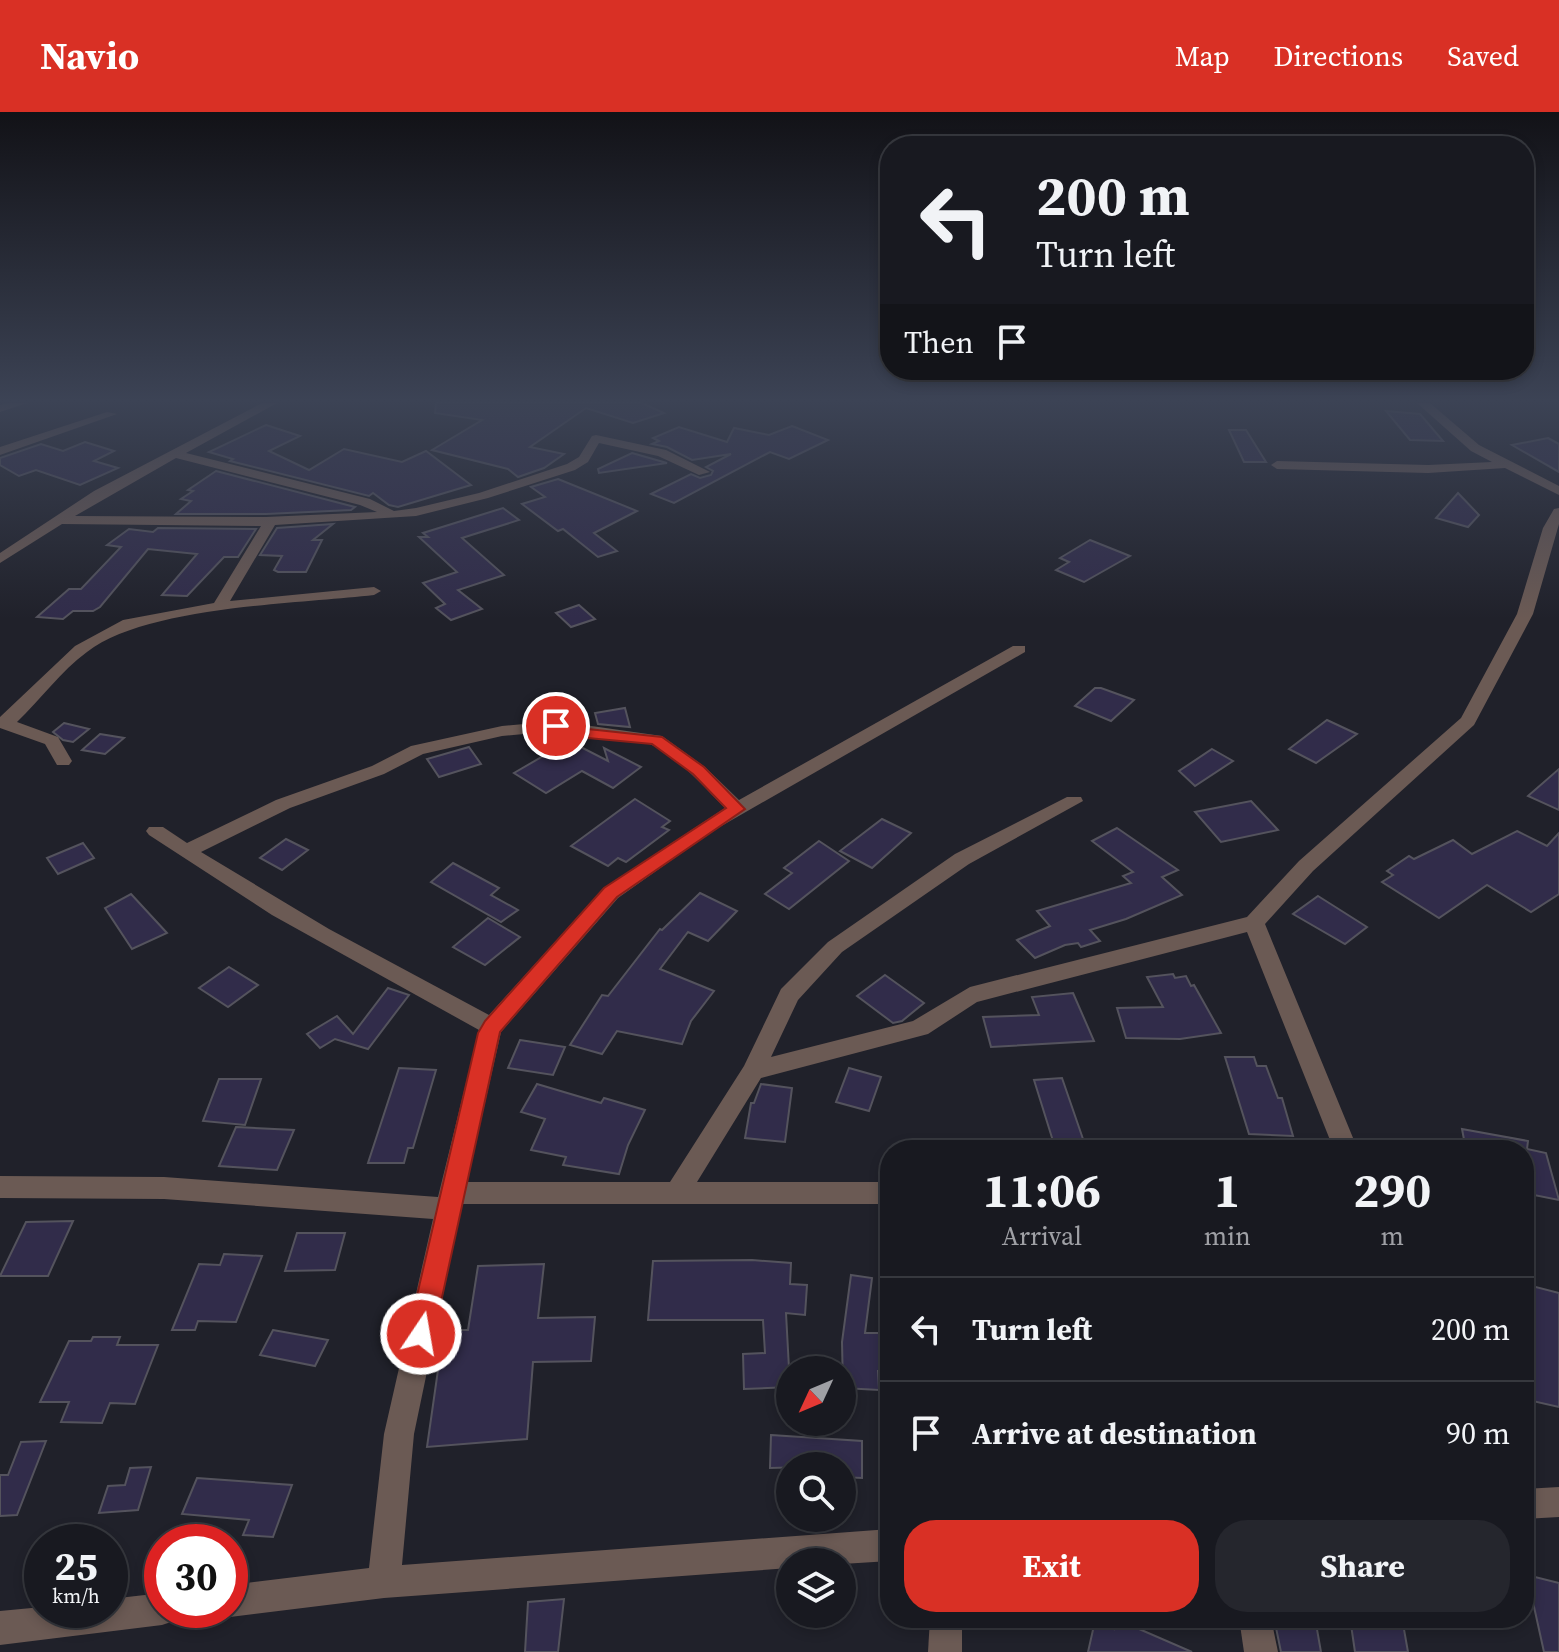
<!DOCTYPE html>
<html lang="en">
<head>
<meta charset="utf-8">
<style>
  body { margin:0; font-family:"Source Serif 4",serif; background:#25262d; color:#f1f3f6; height:100vh; display:flex; flex-direction:column; font-size:30px; white-space:nowrap }
  * { box-sizing:border-box; margin:0 }
  p { font-size:26px; color:#9fa0a5 }
  .icon { flex:none; width:44px; height:44px; fill:none; stroke:currentColor; stroke-width:2; stroke-linecap:round; stroke-linejoin:round }
  .map { position:relative; flex:1; overflow:hidden }
  .drawer { position:absolute; left:880px; top:1028px; width:654px; height:488px; display:flex; flex-direction:column; background:#181920; border-radius:32px; box-shadow:0 4px 12px #0003,0 0 0 2px #36383e }
  .drawer>* { flex:none }
  .top-card { position:absolute; left:880px; top:24px; width:654px; height:244px; border-radius:32px; box-shadow:0 4px 12px #0003,0 0 0 2px #36383e; background:#181920; color:#f1f3f6; overflow:hidden }
  .needle { width:52px; rotate:226deg }
  .fabs { position:absolute; left:776px; top:1244px; display:grid; gap:16px }
  .fabs a { display:grid; place-items:center; width:80px; height:80px; border-radius:50%; background:#181920; box-shadow:0 4px 12px #0003,0 0 0 2px #36383e; font-size:40px }
  .speed { position:absolute; left:24px; top:1412px; display:flex; gap:16px; font-size:40px; font-weight:700; text-align:center }
  .speed>* { display:grid; place-content:center; width:104px; height:104px; border-radius:50%; background:#181920; box-shadow:0 4px 12px #0003,0 0 0 2px #36383e; line-height:1 }
  .speed small { font-size:20px; font-weight:400 }
  .speed .limit { border:12px solid #d22; background:#fff; color:#111 }
  .pin { position:absolute; display:grid; place-items:center; width:68px; height:68px; color:#fff; margin:-34px; border:4px solid #fff; border-radius:50%; box-shadow:0 2px 8px #0007 }
  .me { position:absolute; width:88px; margin:-44px; rotate:12deg; stroke-linejoin:round; filter:drop-shadow(0 0 6px #0008) }
  .turn { display:flex; align-items:center; gap:28px; height:168px; padding:0 24px; font-size:36px }
  .turn .icon { width:104px; height:104px; stroke-width:2.5 }
  .turn b { display:block; font-size:56px; line-height:68px }
  .then { display:flex; align-items:center; height:76px; padding:0 24px; background:#0003; gap:16px; font-size:30px }
  .eta { display:flex; justify-content:space-evenly; align-items:center; height:136px; text-align:center }
  .eta b { font-size:48px; font-weight:700; line-height:56px }
  .cta { display:flex; gap:16px; margin-top:auto; padding:16px 24px }
  .cta a { flex:1; height:92px; border-radius:32px; background:#d93025; color:#fff; font-size:32px; font-weight:700; line-height:92px; text-align:center }
  .cta a+a { background:#25262d; color:#f1f3f6 }
  ul { padding:0; list-style:none }
  li { display:flex; align-items:center; gap:24px; height:104px; padding:0 24px; border-top:2px solid #36383e }
  li div { flex:1 }
  li b { display:block; font-size:30px }
  li em { font-style:normal }
  header { display:flex; align-items:center; gap:48px; box-sizing:border-box; height:112px; padding:0 40px; background:#d93025; color:#fff }
  header strong { font-size:38px }
  nav { display:flex; gap:44px; margin-inline-start:auto; font-size:28px }
  .map>svg:first-child { display:block }
</style>
</head>
<body>
<header>
<strong>Navio</strong>
<nav><a>Map</a><a>Directions</a><a>Saved</a></nav>
</header>
<div class="map">
<svg width="1559" height="1540" viewBox="0 0 1559 1540">
  <rect width="100%" height="100%" fill="#20212a"/>
  <g fill="#312c4a" stroke="#54535d" stroke-width="2">
    <polygon points="436,291 642,291 664,301 633,311 586,296 530,335 564,342 544,356 518,365 508,357 432,338 482,308 435,301"/>
    <polygon points="1386,299 1420,302 1443,329 1410,328"/>
    <polygon points="266,313 300,324 269,339 309,358 344,337 402,350 426,339 471,373 398,395 389,393 373,381 369,384 230,349 233,347 209,340"/>
    <polygon points="792,314 828,328 789,347 770,340 674,391 651,382 691,362 700,366 711,363 713,359 706,355 731,342 692,348 667,335 652,332 659,329 653,326 679,315 727,330 734,316 769,323"/>
    <polygon points="1229,318 1246,318 1266,350 1244,350"/>
    <polygon points="1548,326 1559,332 1559,360 1512,333"/>
    <polygon points="85,330 114,339 94,349 118,356 80,373 36,358 19,364 0,353 0,346 41,332 63,339"/>
    <polygon points="632,341 667,351 599,361 598,357"/>
    <polygon points="216,359 355,395 351,398 266,402 176,402 191,389 181,387 193,379 188,378"/>
    <polygon points="558,367 637,399 594,421 617,439 598,445 563,417 558,419 522,392 545,385 531,375"/>
    <polygon points="1458,381 1479,403 1468,415 1436,406"/>
    <polygon points="503,396 519,408 462,426 504,463 458,478 482,497 451,508 436,496 445,492 423,471 457,460 419,425 428,425 423,421"/>
    <polygon points="333,412 313,428 322,428 306,460 278,460 274,458 282,444 260,443 277,416"/>
    <polygon points="158,416 256,417 238,445 224,445 187,484 162,483 197,442 148,437 100,495 93,499 73,499 63,507 37,505 69,477 81,477 121,435 107,433 129,417 153,420"/>
    <polygon points="1090,428 1130,444 1084,470 1056,458 1069,450 1060,446"/>
    <polygon points="579,493 595,507 571,515 556,501"/>
    <polygon points="1095,576 1101,576 1134,588 1111,609 1075,594"/>
    <polygon points="625,596 630,615 598,612 595,601"/>
    <polygon points="1327,608 1357,622 1316,651 1289,637"/>
    <polygon points="64,611 89,617 73,630 63,628 53,620"/>
    <polygon points="100,622 124,626 105,642 82,638"/>
    <polygon points="569,629 608,649 604,636 641,655 613,676 582,659 546,681 514,661"/>
    <polygon points="469,635 481,652 439,665 427,647"/>
    <polygon points="1212,637 1233,649 1195,674 1179,659"/>
    <polygon points="1559,657 1559,698 1528,684"/>
    <polygon points="635,687 670,709 662,715 669,718 626,750 618,746 608,754 571,734"/>
    <polygon points="1251,689 1278,718 1221,730 1195,700"/>
    <polygon points="882,707 911,721 872,756 840,739"/>
    <polygon points="1117,716 1178,758 1162,765 1182,783 1126,807 1090,818 1100,829 1081,835 1078,831 1065,833 1035,846 1017,828 1050,814 1037,799 1131,771 1123,764 1133,760 1092,729"/>
    <polygon points="1517,719 1547,734 1559,721 1559,782 1531,800 1487,773 1439,806 1382,770 1393,763 1387,759 1409,744 1414,747 1453,728 1472,742"/>
    <polygon points="286,727 308,738 282,758 260,746"/>
    <polygon points="819,729 849,749 789,797 765,782 792,761 784,756"/>
    <polygon points="83,731 94,746 58,762 47,746"/>
    <polygon points="453,751 499,776 491,783 518,798 501,810 431,770"/>
    <polygon points="700,781 737,799 708,829 688,820 660,857 714,879 691,909 682,932 617,919 602,942 570,933 602,883 608,884 660,817 662,818"/>
    <polygon points="131,782 167,821 132,837 105,796"/>
    <polygon points="1318,784 1367,815 1345,832 1293,802"/>
    <polygon points="488,806 520,825 485,853 453,835"/>
    <polygon points="229,855 258,873 228,895 199,876"/>
    <polygon points="1173,862 1175,866 1186,864 1191,874 1194,873 1221,921 1180,927 1126,926 1117,896 1163,895 1147,865"/>
    <polygon points="885,863 924,891 902,909 893,911 857,884"/>
    <polygon points="388,876 409,883 368,937 335,927 320,936 307,922 337,904 353,922"/>
    <polygon points="1073,881 1094,929 991,935 983,905 1039,903 1032,885"/>
    <polygon points="520,928 565,935 553,963 508,956"/>
    <polygon points="1225,945 1254,945 1257,954 1266,954 1278,986 1282,986 1293,1024 1249,1022"/>
    <polygon points="399,956 436,958 413,1036 408,1036 404,1051 368,1051"/>
    <polygon points="849,956 881,965 869,999 836,990"/>
    <polygon points="1062,966 1083,1027 1053,1029 1034,968"/>
    <polygon points="219,967 261,967 245,1013 203,1009"/>
    <polygon points="537,972 601,991 604,986 645,998 628,1033 619,1062 563,1053 566,1045 531,1038 545,1007 521,1000"/>
    <polygon points="761,972 792,976 785,1030 745,1026 751,991 754,991"/>
    <polygon points="236,1015 294,1018 277,1058 219,1054"/>
    <polygon points="1462,1017 1528,1029 1527,1037 1546,1041 1559,1088 1524,1081 1524,1038 1466,1038"/>
    <polygon points="73,1109 48,1164 0,1164 26,1110"/>
    <polygon points="297,1121 345,1121 335,1158 285,1159"/>
    <polygon points="224,1142 262,1144 236,1210 198,1209 195,1218 172,1218 199,1152 220,1153"/>
    <polygon points="752,1148 791,1151 790,1172 807,1173 805,1203 786,1201 790,1275 744,1277 743,1242 765,1241 763,1208 648,1208 653,1149"/>
    <polygon points="544,1152 538,1206 595,1205 591,1249 533,1250 527,1327 427,1335 438,1258 431,1258 440,1218 468,1218 478,1154"/>
    <polygon points="851,1163 872,1166 865,1221 890,1221 890,1259 878,1259 879,1278 843,1276 842,1230"/>
    <polygon points="1524,1172 1559,1181 1559,1295 1528,1288 1524,1267"/>
    <polygon points="273,1218 328,1228 315,1254 260,1243"/>
    <polygon points="93,1225 120,1225 117,1233 158,1233 135,1292 110,1291 102,1311 61,1310 69,1290 40,1290 69,1229 91,1229"/>
    <polygon points="771,1323 862,1329 862,1366 842,1365 842,1354 770,1356"/>
    <polygon points="46,1329 17,1403 0,1404 0,1363 8,1363 21,1330"/>
    <polygon points="151,1355 138,1398 99,1401 108,1374 125,1373 130,1356"/>
    <polygon points="197,1366 292,1373 273,1425 243,1423 249,1408 182,1402"/>
    <polygon points="1527,1463 1559,1471 1559,1540 1544,1540"/>
    <polygon points="564,1487 558,1540 525,1540 528,1490"/>
    <polygon points="1274,1506 1315,1506 1321,1540 1281,1540"/>
    <polygon points="1350,1506 1402,1506 1408,1540 1355,1540"/>
    <polygon points="1116,1507 1192,1540 1088,1540 1095,1509 1114,1517"/>
  </g>
  <g fill="none" stroke-linecap="round" stroke-linejoin="round">
    <g fill="#6b5a54" fill-rule="evenodd">
      <polygon points="8,291 27,291 0,300 0,293"/>
      <path d="M 262,291 L 277,291 L 186,341 L 370,387 L 394,399 L 416,396 L 479,381 L 567,352 L 579,345 L 592,324 L 596,323 L 666,338 L 710,360 L 699,363 L 658,344 L 599,331 L 588,350 L 575,358 L 488,386 L 416,404 L 275,413 L 230,489 L 374,475 L 381,479 L 374,483 C 297,492 147,494 87,540 C 61,559 40,588 17,610 L 58,625 L 72,649 L 69,653 L 57,653 L 45,632 L 0,616 L 0,605 L 75,534 L 123,508 L 214,491 L 261,414 L 62,412 L 0,451 L 0,441 L 94,379 ZM 176,346 L 360,393 L 377,400 L 266,405 L 75,404 Z"/>
      <polygon points="1417,291 1430,291 1479,333 1559,374 1559,383 1505,356 1428,361 1277,357 1271,353 1277,349 1428,353 1492,350 1471,339"/>
      <polygon points="107,300 117,302 0,343 0,335"/>
      <path d="M 1559,396 L 1559,412 L 1533,502 L 1474,613 L 1313,759 L 1265,812 L 1358,1038 L 1334,1038 L 1247,820 L 977,890 L 928,922 L 761,966 L 697,1070 L 890,1070 L 890,1092 L 462,1092 L 414,1322 L 402,1453 L 890,1417 L 890,1449 L 842,1452 L 790,1450 L 790,1456 L 384,1486 L 230,1505 L 218,1501 L 217,1498 L 230,1498 L 230,1473 L 369,1456 L 384,1322 L 433,1107 L 164,1087 L 0,1086 L 0,1064 L 164,1065 L 438,1085 L 479,918 L 272,803 L 149,723 L 146,719 L 149,715 L 163,715 L 187,731 L 276,688 L 372,654 L 411,634 L 502,614 L 556,609 L 662,624 L 705,655 L 739,688 L 1013,534 L 1025,534 L 1025,540 L 711,720 L 618,786 L 501,920 L 467,1070 L 670,1070 L 744,954 L 781,877 L 828,830 L 955,742 L 1067,685 L 1081,685 L 1083,689 L 969,752 L 842,840 L 798,888 L 771,945 L 913,909 L 970,875 L 1247,805 L 1299,749 L 1461,606 L 1517,502 L 1543,416 L 1554,397 ZM 556,619 C 586,626 619,625 649,632 C 671,638 708,679 725,696 L 604,776 L 489,903 L 329,817 L 201,740 L 290,696 L 384,662 L 423,642 L 502,624 Z"/>
      <polygon points="1559,1375 1559,1405 1524,1407 1524,1377"/>
      <polygon points="162,1481 162,1498 178,1498 174,1509 162,1513 0,1533 0,1499 42,1495 42,1498 110,1498 110,1487"/>
      <polygon points="930,1506 962,1506 962,1540 928,1540"/>
      <polygon points="1239,1506 1271,1506 1278,1540 1244,1540"/>
    </g>
  </g>
  <linearGradient id="sky" x2="0" y2="1"><stop stop-color="#121217"/><stop offset="0.57" stop-color="#3c4355"/><stop offset="1" stop-color="#3c4355" stop-opacity="0"/></linearGradient>
  <rect width="1559" height="507" fill="url(#sky)"/>
  <polygon fill="#d93025" stroke="#8d1f18" stroke-width="2" points="556,610 588,617 662,625 704,655 745,697 617,785 500,920 434,1222 430,1231 421,1234 412,1231 408,1222 478,921 485,909 604,776 726,696 693,662 652,632 588,626 551,618 549,614"/>
</svg>
<div class="fabs">
<a><svg class="needle" viewBox="-14 -14 28 28"><path d="M0-13l5 13h-10z" fill="#e53935"/><path d="M0 13l5-13h-10z" fill="#9fa0a5"/></svg></a>
<a><svg class="icon" aria-label="search" viewBox="0 0 24 24"><circle cx="10" cy="10" r="6"/><path d="M15 15l6 6"/></svg></a>
<a><svg class="icon" aria-label="layers" viewBox="0 0 24 24"><path d="M12 4l9 5-9 5-9-5zM3 14l9 5 9-5"/></svg></a>
</div>
<div class="speed"><div>25<small>km/h</small></div><div class="limit">30</div></div>
<div class="pin" style="left:556px;top:614px;background:#d93025"><svg class="icon" aria-label="arrive" viewBox="0 0 24 24"><path d="M6 21V4h12l-3 4 3 4H6"/></svg></div>
<svg class="me" style="left:421px;top:1222px" viewBox="-20 -20 40 40"><circle r="17" fill="#d93025" stroke="#fff" stroke-width="3"/><path d="M0-11L8 9 0 5-8 9z" fill="#fff"/></svg>
<div class="top-card">
<div class="turn"><svg class="icon" aria-label="left" viewBox="0 0 24 24"><path d="M17 20v-9H6M10 6l-5 5 5 5"/></svg><div><b>200 m</b>Turn left</div></div>
<div class="then">Then<svg class="icon" aria-label="arrive" viewBox="0 0 24 24"><path d="M6 21V4h12l-3 4 3 4H6"/></svg></div>
</div>
<section class="drawer">
<div class="eta">
<div><b>11:06</b><p>Arrival</p></div>
<div><b>1</b><p>min</p></div>
<div><b>290</b><p>m</p></div>
</div>
<ul>
<li><svg class="icon" aria-label="left" viewBox="0 0 24 24"><path d="M17 20v-9H6M10 6l-5 5 5 5"/></svg><div><b>Turn left</b></div><em>200 m</em></li>
<li><svg class="icon" aria-label="arrive" viewBox="0 0 24 24"><path d="M6 21V4h12l-3 4 3 4H6"/></svg><div><b>Arrive at destination</b></div><em>90 m</em></li>
</ul>
<div class="cta"><a>Exit</a><a>Share</a></div>
</section>
</div>
</body>
</html>
